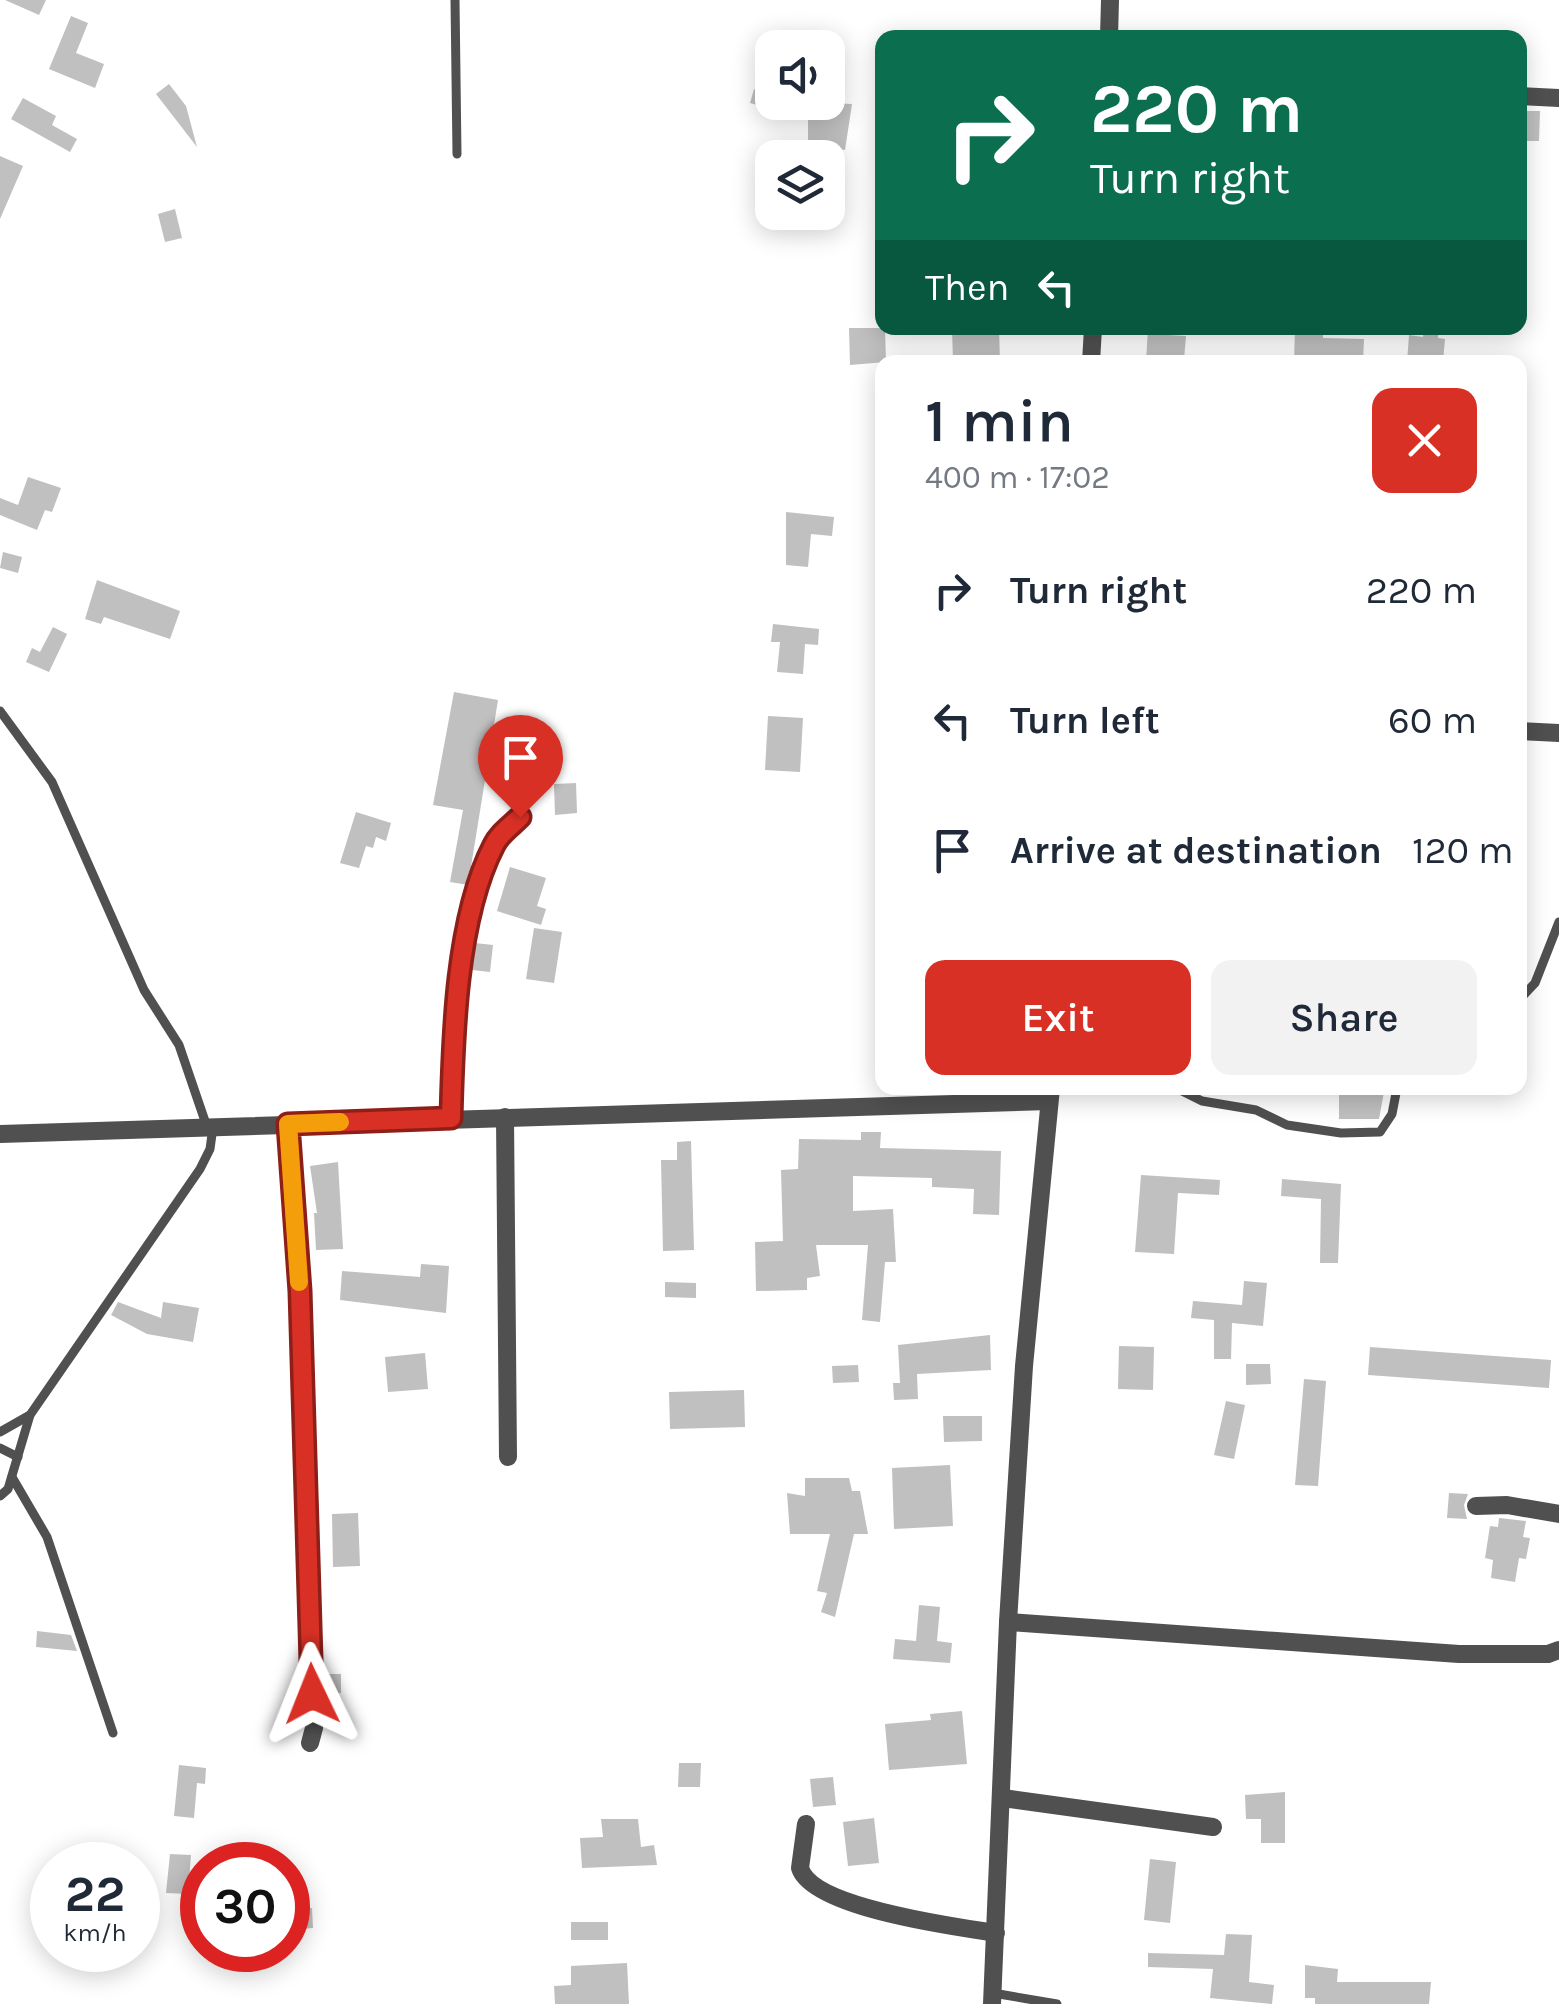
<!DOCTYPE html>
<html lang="en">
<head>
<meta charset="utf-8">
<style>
  body { margin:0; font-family:Karla,sans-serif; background:#f2f2f3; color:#1f2937; height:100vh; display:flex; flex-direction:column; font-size:38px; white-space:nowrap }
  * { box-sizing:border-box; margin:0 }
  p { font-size:32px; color:#747a83 }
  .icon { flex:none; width:55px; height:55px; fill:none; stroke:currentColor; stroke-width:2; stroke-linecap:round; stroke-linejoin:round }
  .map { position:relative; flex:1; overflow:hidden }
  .side { position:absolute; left:875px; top:355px; width:652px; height:740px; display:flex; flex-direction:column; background:#fff; border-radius:20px; box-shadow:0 5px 25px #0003 }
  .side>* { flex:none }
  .banner { position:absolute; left:875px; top:30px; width:652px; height:305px; border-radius:20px; box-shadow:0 5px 25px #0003; background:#0b6e4f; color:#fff; overflow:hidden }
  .controls { position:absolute; left:755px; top:30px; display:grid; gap:20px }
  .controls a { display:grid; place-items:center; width:90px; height:90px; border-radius:20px; background:#fff; box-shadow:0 5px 25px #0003; font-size:50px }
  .speed { position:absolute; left:30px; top:1842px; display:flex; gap:20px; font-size:50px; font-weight:700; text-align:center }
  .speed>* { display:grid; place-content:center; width:130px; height:130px; border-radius:50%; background:#fff; box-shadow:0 5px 25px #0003; line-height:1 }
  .speed small { font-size:25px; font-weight:400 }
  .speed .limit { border:15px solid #d22; background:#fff; color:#111 }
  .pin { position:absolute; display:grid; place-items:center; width:85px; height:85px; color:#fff; margin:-102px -42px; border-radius:50% 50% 50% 0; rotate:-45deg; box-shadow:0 0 10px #0007 }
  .pin .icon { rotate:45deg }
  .me { position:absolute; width:110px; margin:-55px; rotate:358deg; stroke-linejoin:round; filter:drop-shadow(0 0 8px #0008) }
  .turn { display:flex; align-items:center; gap:35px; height:210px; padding:0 50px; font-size:45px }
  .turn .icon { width:130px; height:130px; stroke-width:2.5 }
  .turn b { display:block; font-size:70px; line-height:85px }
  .then { display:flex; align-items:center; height:95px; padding:0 50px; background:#0003; gap:20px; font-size:38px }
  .round { display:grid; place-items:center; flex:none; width:105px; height:105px; border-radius:20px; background:#f2f2f3 }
  .head { display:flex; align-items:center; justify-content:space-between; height:170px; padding:0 50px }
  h1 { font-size:60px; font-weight:600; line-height:75px }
  .action { display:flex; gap:20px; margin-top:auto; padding:20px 50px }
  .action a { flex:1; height:115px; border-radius:20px; background:#d93025; color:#fff; font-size:40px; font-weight:600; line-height:115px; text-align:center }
  .action a+a { background:#f2f2f3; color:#1f2937 }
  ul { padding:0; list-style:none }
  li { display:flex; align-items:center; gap:30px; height:130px; padding:0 50px }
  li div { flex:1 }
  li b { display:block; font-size:38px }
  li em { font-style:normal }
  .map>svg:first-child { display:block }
</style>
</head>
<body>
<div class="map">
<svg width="1559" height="2004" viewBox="0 0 1559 2004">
  <rect width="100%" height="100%" fill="#fff"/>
  <g fill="#c0c0c0">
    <polygon points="5,0 46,0 39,15"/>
    <polygon points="71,16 88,23 76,53 104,64 95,88 49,69"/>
    <polygon points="169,84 186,106 197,147 156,94"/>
    <polygon points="754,89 771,94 767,108 750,103"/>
    <polygon points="23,98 56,116 52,125 77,139 70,152 11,119"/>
    <polygon points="808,102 852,104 845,150 838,149 837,158 808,158"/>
    <polygon points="1520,111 1540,111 1539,141 1520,141"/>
    <polygon points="0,156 23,166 0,219"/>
    <polygon points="175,209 182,238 165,242 158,214"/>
    <polygon points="849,328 885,328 886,362 850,365"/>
    <polygon points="952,328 999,328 1000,362 953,362"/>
    <polygon points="1148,328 1168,328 1168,335 1186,336 1184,360 1146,362"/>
    <polygon points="1295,328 1323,328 1323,338 1364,339 1363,362 1294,362"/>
    <polygon points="1424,328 1439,328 1438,338 1445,339 1443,362 1407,362 1409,335 1423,337"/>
    <polygon points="28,477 61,488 52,512 45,510 37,530 0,515 0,498 18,505"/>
    <polygon points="786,512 834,517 832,536 811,534 808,567 786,565"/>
    <polygon points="3,552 22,557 18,573 0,568"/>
    <polygon points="97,580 180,611 170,639 104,617 101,624 85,619"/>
    <polygon points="773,624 819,629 818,645 805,644 803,674 777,672 780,642 771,642"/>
    <polygon points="53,627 67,634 49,672 26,662 32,648 40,652"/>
    <polygon points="454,692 498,700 468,885 450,882 463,810 433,805"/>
    <polygon points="768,716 803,718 800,772 765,770"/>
    <polygon points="576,783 577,813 555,815 554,784"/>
    <polygon points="356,812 391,823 386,841 376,837 373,848 366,846 359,868 340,863"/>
    <polygon points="510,867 546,878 537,906 546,909 541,925 497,911"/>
    <polygon points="534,928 562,932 554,983 526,979"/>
    <polygon points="475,943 493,945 490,972 472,970"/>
    <polygon points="1345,1088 1384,1092 1379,1119 1339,1119 1339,1095 1345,1095"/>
    <polygon points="861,1132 881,1132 880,1148 1001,1151 999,1215 973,1214 974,1189 932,1187 932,1178 853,1176 853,1211 893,1209 896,1262 885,1262 880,1322 862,1320 868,1245 816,1245 820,1276 807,1278 807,1290 756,1291 755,1242 783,1241 781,1170 798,1169 799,1139 861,1140"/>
    <polygon points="691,1141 694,1250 663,1251 661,1160 677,1160 677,1142"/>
    <polygon points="338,1162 343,1249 316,1250 314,1213 317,1213 310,1166"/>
    <polygon points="1141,1175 1220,1180 1219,1195 1178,1193 1174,1254 1135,1252"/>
    <polygon points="1282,1179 1341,1184 1338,1263 1320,1263 1321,1199 1281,1196"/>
    <polygon points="421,1264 449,1266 446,1313 340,1300 342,1271 420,1277"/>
    <polygon points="1244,1281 1267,1283 1263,1326 1232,1323 1231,1359 1214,1359 1214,1320 1191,1318 1193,1301 1242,1305"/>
    <polygon points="665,1282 696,1283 696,1298 665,1297"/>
    <polygon points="118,1302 161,1318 163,1302 199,1308 193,1342 147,1334 111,1315"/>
    <polygon points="990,1335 991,1370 917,1374 918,1399 894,1400 893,1383 900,1383 898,1345"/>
    <polygon points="1119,1346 1154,1347 1153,1390 1118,1389"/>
    <polygon points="1370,1347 1551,1360 1549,1388 1368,1375"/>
    <polygon points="425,1353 428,1389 388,1392 385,1357"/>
    <polygon points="1246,1364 1270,1364 1271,1384 1246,1385"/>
    <polygon points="858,1365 859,1382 833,1383 832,1366"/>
    <polygon points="1304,1379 1326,1381 1318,1486 1295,1485"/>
    <polygon points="744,1390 745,1427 670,1429 669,1392"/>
    <polygon points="1226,1401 1245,1405 1234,1459 1214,1455"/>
    <polygon points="943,1416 982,1416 982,1441 944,1442"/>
    <polygon points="950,1465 953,1526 894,1529 892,1468"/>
    <polygon points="805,1478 849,1478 852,1491 860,1491 868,1534 854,1534 835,1617 821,1612 827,1593 817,1591 830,1534 790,1534 787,1493 805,1496"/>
    <polygon points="1449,1493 1468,1494 1464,1505 1467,1519 1447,1518"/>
    <polygon points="358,1513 360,1566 333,1567 332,1514"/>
    <polygon points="1499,1518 1526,1521 1523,1537 1530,1538 1526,1559 1519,1558 1515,1582 1491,1578 1493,1560 1485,1558 1490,1526 1498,1527"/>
    <polygon points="919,1605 940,1607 937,1641 952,1643 950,1663 893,1659 895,1639 916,1641"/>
    <polygon points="37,1631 71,1635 77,1651 36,1647"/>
    <rect x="325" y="1674" width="16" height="19"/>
    <polygon points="962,1711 967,1764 889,1770 885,1724 931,1720 930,1714"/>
    <polygon points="679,1763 701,1763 700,1787 678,1787"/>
    <polygon points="179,1765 206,1768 205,1784 197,1783 194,1818 174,1816"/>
    <polygon points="833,1777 836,1805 813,1807 810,1779"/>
    <polygon points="1285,1792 1285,1843 1261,1843 1261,1819 1246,1819 1245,1795"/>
    <polygon points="874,1818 879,1863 848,1866 843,1822"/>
    <polygon points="601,1819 638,1819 641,1847 654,1845 657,1865 582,1868 580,1838 603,1837"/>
    <polygon points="170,1854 191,1855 188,1894 166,1893"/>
    <polygon points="1150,1859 1176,1862 1170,1923 1144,1920"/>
    <polygon points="312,1908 313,1928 288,1930 288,1909"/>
    <rect x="571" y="1922" width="37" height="18"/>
    <polygon points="1226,1934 1252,1935 1249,1982 1274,1985 1272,2004 1210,1998 1213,1969 1148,1967 1148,1953 1224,1955"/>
    <polygon points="627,1963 629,2004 555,2004 554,1986 571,1985 571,1966"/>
    <polygon points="1305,1965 1338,1969 1337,1982 1431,1982 1429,2004 1315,2004 1315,1998 1305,1998"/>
  </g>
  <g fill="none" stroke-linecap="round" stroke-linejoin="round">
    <g stroke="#505050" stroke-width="9">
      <polyline points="455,0 457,154"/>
      <polyline points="0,711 52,782 144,990 179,1045 207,1127"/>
      <polyline points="1520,999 1535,983 1559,922"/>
      <polyline points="1176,1088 1202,1101 1256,1110 1287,1125 1341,1133 1380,1132 1392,1114 1397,1088"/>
      <path d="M 451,1118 C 453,1037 456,918 494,845 C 500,834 511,825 520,817"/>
      <polyline points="0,1432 30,1415"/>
      <polyline points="0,1448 18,1457"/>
      <polyline points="12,1477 47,1537 113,1733"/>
      <polyline points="0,1496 8,1489 30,1415 200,1169 210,1149 213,1127"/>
      <polyline points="993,1993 1057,2004"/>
    </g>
    <g stroke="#505050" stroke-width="18">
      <polyline points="1109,38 1110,0"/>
      <polyline points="1520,96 1559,98"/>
      <polyline points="1091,362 1093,328"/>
      <polyline points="1520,731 1559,733"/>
      <polyline points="505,1117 508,1457"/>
      <polyline points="288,1124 300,1291 314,1728 310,1743"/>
      <polyline points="0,1134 1049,1101"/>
      <polyline points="1476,1506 1507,1505 1559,1514"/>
      <polyline points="1008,1622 1459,1654 1548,1654 1559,1650"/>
      <polyline points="1003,1798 1213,1827"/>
      <path d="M 806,1824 L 800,1868 C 812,1908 957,1927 996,1933"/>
      <polyline points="992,2004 1008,1622 1024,1366 1051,1088"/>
    </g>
  </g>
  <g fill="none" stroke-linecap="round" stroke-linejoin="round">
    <g stroke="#8d1f18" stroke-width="25">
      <path id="route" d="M 312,1694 L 300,1291 L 288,1124 L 451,1118 C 453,1037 456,918 494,845 C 499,834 511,826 520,817"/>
    </g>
    <use href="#route" stroke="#d93025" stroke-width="18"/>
    <polyline stroke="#f59e0b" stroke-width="18" points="299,1282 288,1124 340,1122"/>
  </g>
</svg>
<div class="controls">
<a><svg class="icon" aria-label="sound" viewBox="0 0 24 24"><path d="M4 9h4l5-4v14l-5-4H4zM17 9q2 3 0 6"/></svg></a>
<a><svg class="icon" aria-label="layers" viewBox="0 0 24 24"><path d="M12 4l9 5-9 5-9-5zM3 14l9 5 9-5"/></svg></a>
</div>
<div class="speed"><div>22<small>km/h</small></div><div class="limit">30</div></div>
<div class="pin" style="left:520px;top:817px;background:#d93025"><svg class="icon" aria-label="arrive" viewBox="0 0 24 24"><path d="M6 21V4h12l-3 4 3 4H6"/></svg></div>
<svg class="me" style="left:312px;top:1694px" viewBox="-20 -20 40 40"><path d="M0-17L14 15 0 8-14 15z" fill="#d93025" stroke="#fff" stroke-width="4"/></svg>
<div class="banner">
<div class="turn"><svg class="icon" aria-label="right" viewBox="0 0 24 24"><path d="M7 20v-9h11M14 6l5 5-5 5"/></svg><div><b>220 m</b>Turn right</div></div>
<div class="then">Then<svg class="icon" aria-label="left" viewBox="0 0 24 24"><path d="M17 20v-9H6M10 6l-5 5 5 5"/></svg></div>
</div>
<section class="side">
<div class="head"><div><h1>1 min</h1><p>400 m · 17:02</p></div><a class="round" style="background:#d93025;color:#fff"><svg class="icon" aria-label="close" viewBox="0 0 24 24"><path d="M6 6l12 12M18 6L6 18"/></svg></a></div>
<ul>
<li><svg class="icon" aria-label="right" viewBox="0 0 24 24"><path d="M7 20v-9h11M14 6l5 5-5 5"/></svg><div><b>Turn right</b></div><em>220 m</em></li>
<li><svg class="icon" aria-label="left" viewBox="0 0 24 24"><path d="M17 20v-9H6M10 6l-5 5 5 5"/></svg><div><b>Turn left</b></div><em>60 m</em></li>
<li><svg class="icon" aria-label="arrive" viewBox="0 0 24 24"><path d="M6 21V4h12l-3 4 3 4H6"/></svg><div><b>Arrive at destination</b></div><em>120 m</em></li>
</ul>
<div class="action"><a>Exit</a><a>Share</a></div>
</section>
</div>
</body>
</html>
